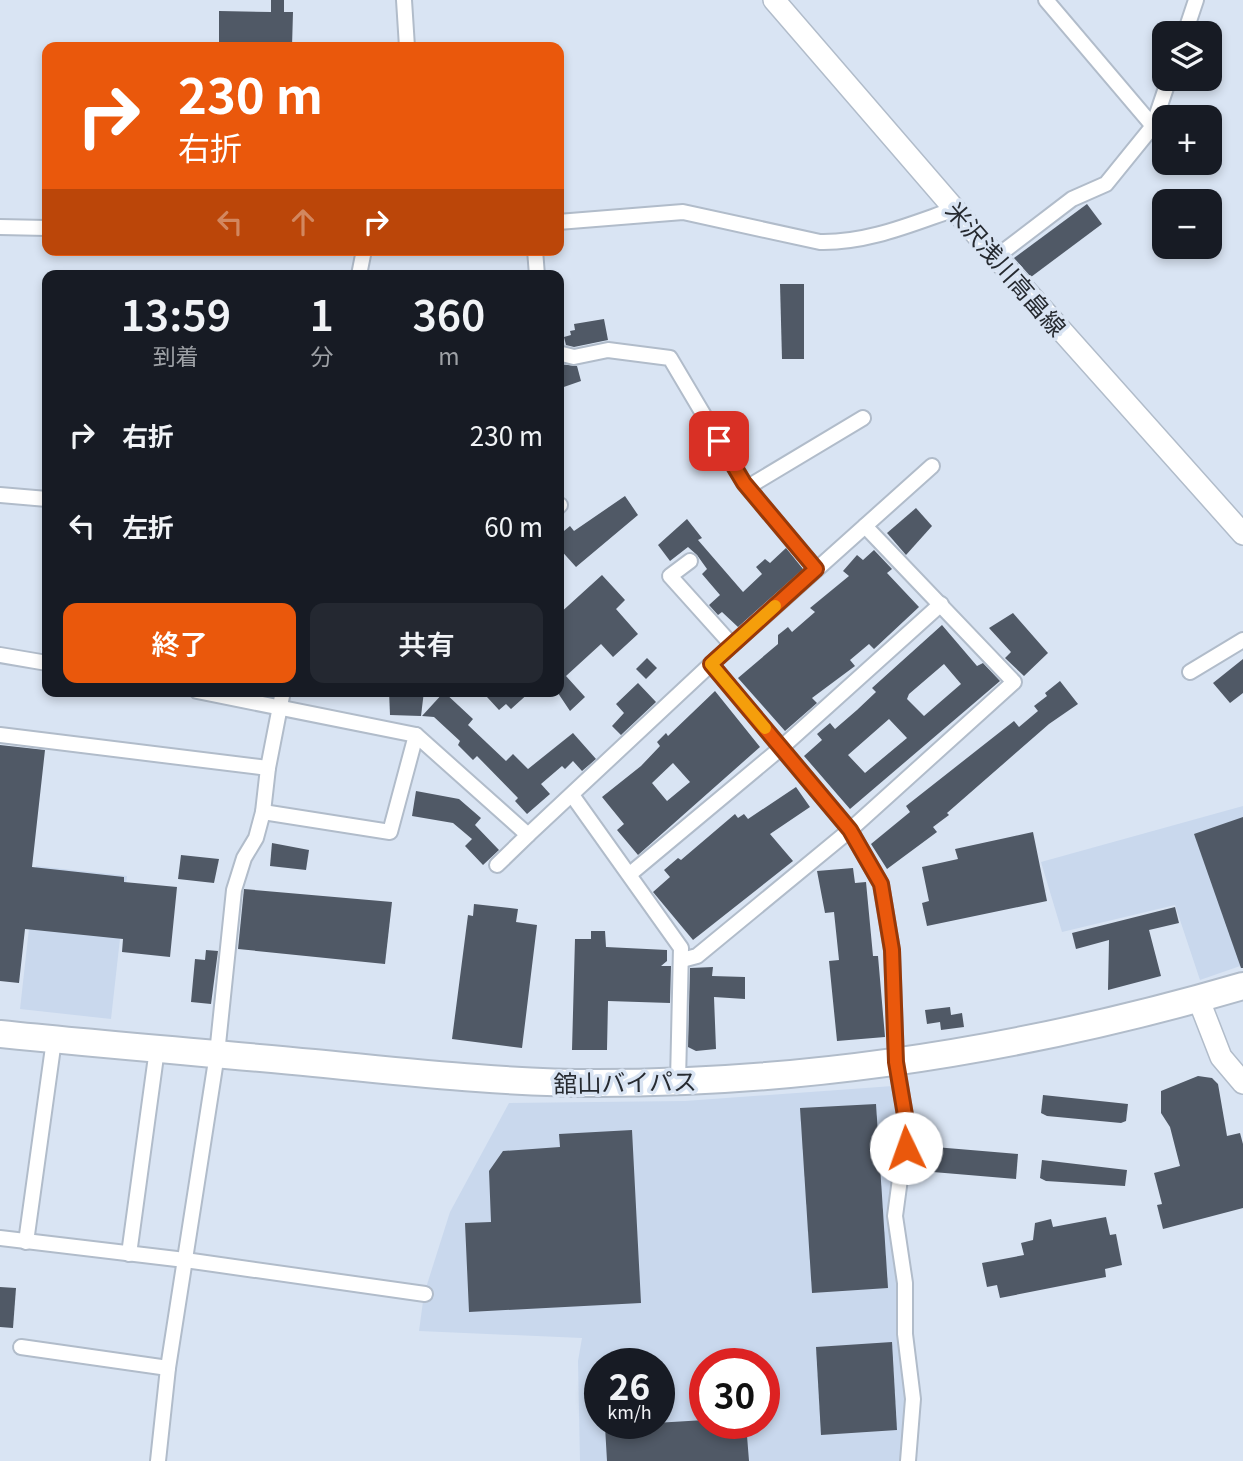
<!DOCTYPE html>
<html lang="ja">
<head>
<meta charset="utf-8">
<style>
  body { margin:0; font-family:Georgia,"Noto Sans JP",serif; background:#242831; color:#f1f3f6; height:100vh; display:flex; flex-direction:column; font-size:26px; white-space:nowrap }
  * { box-sizing:border-box; margin:0 }
  p { font-size:23px; color:#9ea1a6 }
  .icon { flex:none; width:38px; height:38px; fill:none; stroke:currentColor; stroke-width:2; stroke-linecap:round; stroke-linejoin:round }
  .map { position:relative; flex:1; overflow:hidden }
  .side { position:absolute; left:42px; top:270px; width:522px; height:427px; display:flex; flex-direction:column; background:#171b24; border-radius:14px; box-shadow:0 4px 10px #0003 }
  .side>* { flex:none }
  .hud { position:absolute; left:42px; top:42px; width:522px; height:214px; border-radius:14px; box-shadow:0 4px 10px #0003; background:#ea580c; color:#fff; overflow:hidden }
  .controls { position:absolute; left:1152px; top:21px; display:grid; gap:14px }
  .controls a { display:grid; place-items:center; width:70px; height:70px; border-radius:14px; background:#171b24; box-shadow:0 4px 10px #0003; font-size:35px }
  .speed { position:absolute; left:584px; top:1348px; display:flex; gap:14px; font-size:35px; font-weight:700; text-align:center }
  .speed>* { display:grid; place-content:center; width:91px; height:91px; border-radius:50%; background:#171b24; box-shadow:0 4px 10px #0003; line-height:1 }
  .speed small { font-size:18px; font-weight:400 }
  .speed .limit { border:10px solid #d22; background:#fff; color:#111 }
  .pin { position:absolute; display:grid; place-items:center; width:60px; height:60px; color:#fff; margin:-30px; border-radius:14px; box-shadow:0 4px 10px #0006 }
  .me { position:absolute; width:77px; margin:-38px; rotate:357deg; stroke-linejoin:round; filter:drop-shadow(0 0 5px #0008) }
  .turn { display:flex; align-items:center; gap:24px; height:147px; padding:0 21px; font-size:32px }
  .turn .icon { width:91px; height:91px; stroke-width:2.5 }
  .turn b { display:block; font-size:49px; line-height:60px }
  .lanes { display:flex; align-items:center; height:66px; padding:0 21px; background:#0003; justify-content:center; gap:35px; direction:ltr }
  .lanes .off { opacity:.35 }
  .eta { display:flex; justify-content:space-evenly; align-items:center; height:119px; text-align:center }
  .eta b { font-size:42px; font-weight:600; line-height:49px }
  .button { display:flex; gap:14px; margin-top:auto; padding:14px 21px }
  .button a { flex:1; height:80px; border-radius:14px; background:#ea580c; color:#fff; font-size:28px; font-weight:600; line-height:80px; text-align:center }
  .button a+a { background:#242831; color:#f1f3f6 }
  ul { padding:0; list-style:none }
  li { display:flex; align-items:center; gap:21px; height:91px; padding:0 21px }
  li div { flex:1 }
  li b { display:block; font-size:26px }
  li em { font-style:normal }
  .map>svg:first-child { display:block }
</style>
</head>
<body>
<div class="map">
<svg width="1243" height="1461" viewBox="0 0 1243 1461">
  <rect width="100%" height="100%" fill="#d9e4f3"/>
  <g fill="#c9d8ed" fill-rule="evenodd">
    <polygon points="1243,806 1243,965 1200,980 1175,905 1062,932 1041,862"/>
    <polygon points="36,866 127,876 111,1019 20,1009"/>
    <path d="M 893,1086 L 903,1125 L 900,1283 L 908,1399 L 900,1461 L 580,1461 L 578,1361 L 582,1338 L 419,1331 L 424,1294 L 450,1212 L 509,1103 L 685,1101 ZM 600,1363 L 660,1363 L 660,1423 L 600,1423 ZM 705,1363 L 765,1363 L 765,1423 L 705,1423 Z"/>
  </g>
  <g fill="#505966" fill-rule="evenodd">
    <polygon points="271,0 284,0 284,12 293,12 292,47 219,47 219,11 271,12"/>
    <polygon points="1087,204 1102,224 1031,277 1014,258"/>
    <polygon points="780,284 804,284 804,359 782,359"/>
    <polygon points="604,319 608,340 574,347 566,345 564,337 571,335 570,331 575,330 574,324"/>
    <polygon points="558,364 577,366 581,381 558,389"/>
    <polygon points="625,496 638,515 576,567 558,547 558,536 570,526 574,531"/>
    <polygon points="916,508 932,526 906,555 887,533"/>
    <polygon points="687,519 702,538 698,540 743,592 762,574 756,567 765,559 770,563 786,548 803,569 738,627 722,612 718,615 709,605 720,595 702,574 707,569 697,555 688,547 670,561 658,545"/>
    <polygon points="874,550 892,569 887,573 919,607 874,649 869,644 850,660 855,666 812,698 817,703 785,731 738,678 778,644 778,635 788,627 792,632 815,612 810,608 849,576 843,571 857,555 863,560"/>
    <polygon points="602,575 625,600 616,609 638,634 613,657 601,644 566,676 585,697 570,711 558,693 558,615"/>
    <polygon points="1013,613 1048,653 1024,676 1005,658 1011,652 989,628"/>
    <path d="M 942,625 L 977,666 L 983,663 L 1000,681 L 850,809 L 804,756 L 822,740 L 817,734 L 830,723 L 835,729 L 857,710 L 876,692 L 872,688 ZM 944,664 L 961,684 L 924,716 L 907,699 L 909,694 ZM 889,719 L 907,738 L 865,773 L 848,755 Z"/>
    <polygon points="647,658 657,668 646,679 636,669"/>
    <polygon points="1243,659 1243,693 1230,703 1213,683"/>
    <polygon points="1060,681 1078,704 1049,724 947,813 949,815 933,827 937,832 887,869 871,844 910,812 906,806 1014,721 1019,727 1038,711 1034,706 1047,696 1045,693"/>
    <polygon points="638,683 656,702 621,735 612,726 624,713 616,704"/>
    <polygon points="389,691 424,691 421,716 390,715"/>
    <polygon points="494,691 531,691 511,709 506,704 499,710 487,697"/>
    <path d="M 715,691 L 760,747 L 638,855 L 617,830 L 624,824 L 602,797 L 641,766 L 660,746 L 657,742 L 666,733 L 668,736 ZM 673,763 L 690,782 L 667,801 L 652,783 Z"/>
    <polygon points="444,692 473,719 468,725 506,761 513,754 528,769 573,733 596,759 582,771 573,761 565,769 562,766 541,784 550,794 527,814 515,801 518,798 477,756 473,760 458,745 460,741 434,717 422,716"/>
    <polygon points="0,745 45,750 32,867 124,877 124,882 177,887 170,957 122,952 123,939 25,929 19,983 0,981"/>
    <polygon points="796,787 810,807 770,834 793,861 693,940 653,892 670,877 664,870 678,858 681,860 735,814 738,818 744,814 748,819"/>
    <polygon points="416,791 459,799 481,818 475,825 499,850 483,865 465,846 472,839 453,823 412,816"/>
    <polygon points="1243,817 1243,968 1241,968 1194,834"/>
    <polygon points="1033,832 1047,901 927,926 922,903 929,901 922,867 958,859 955,849"/>
    <polygon points="272,843 309,850 306,870 270,866"/>
    <polygon points="181,855 219,859 214,883 178,879"/>
    <polygon points="853,868 855,883 866,882 873,956 878,956 885,1037 837,1041 829,961 839,960 834,912 825,913 817,871"/>
    <polygon points="244,889 392,902 385,964 238,949"/>
    <polygon points="474,904 518,909 516,922 537,925 522,1048 452,1039 468,915 473,916"/>
    <polygon points="1175,907 1179,923 1149,930 1161,976 1108,990 1109,940 1076,949 1072,933"/>
    <polygon points="591,931 605,931 606,947 667,950 667,961 661,966 671,966 670,1003 608,1001 607,1050 572,1050 575,939 591,939"/>
    <polygon points="206,950 218,951 211,1004 191,1002 195,959 205,960"/>
    <polygon points="713,967 712,976 745,977 745,999 714,997 716,1049 696,1051 688,1047 690,968"/>
    <polygon points="950,1007 951,1015 962,1013 964,1027 941,1030 940,1022 927,1024 925,1010"/>
    <polygon points="1198,1076 1212,1078 1218,1084 1227,1136 1240,1133 1243,1144 1243,1208 1163,1229 1157,1205 1162,1204 1154,1173 1180,1166 1170,1127 1161,1113 1161,1091"/>
    <polygon points="1043,1095 1128,1104 1126,1121 1121,1123 1047,1116 1041,1113"/>
    <polygon points="876,1104 888,1288 812,1293 800,1108"/>
    <polygon points="632,1130 641,1303 469,1312 465,1223 491,1222 489,1171 503,1151 560,1147 559,1134"/>
    <polygon points="923,1146 1018,1154 1016,1179 921,1171"/>
    <polygon points="1042,1160 1127,1170 1125,1186 1046,1181 1040,1178"/>
    <polygon points="1106,1217 1110,1235 1116,1234 1122,1265 1105,1269 1106,1277 1000,1298 997,1285 987,1287 982,1263 1024,1255 1021,1243 1033,1240 1035,1223 1051,1219 1053,1227"/>
    <polygon points="0,1287 16,1288 13,1328 0,1327"/>
    <polygon points="892,1342 897,1430 821,1435 816,1347"/>
    <polygon points="705,1420 705,1423 746,1423 749,1461 607,1461 605,1426"/>
  </g>
  <g fill="none" stroke-linecap="round" stroke-linejoin="round">
    <g stroke="#b1bcca" stroke-width="18">
      <g id="street">
        <polyline points="404,0 407,47"/>
        <polyline points="1046,0 1153,126"/>
        <polyline points="1185,33 1196,0"/>
        <path d="M 558,222 L 683,212 L 820,242 C 868,243 911,224 955,209"/>
        <polyline points="0,227 47,228"/>
        <polyline points="535,250 537,275"/>
        <polyline points="996,257 1072,199 1106,184 1153,126 1169,79"/>
        <polyline points="359,275 364,250"/>
        <polyline points="558,353 574,357 608,350 670,358 744,483 816,569"/>
        <polyline points="748,487 863,418"/>
        <polyline points="0,495 47,499"/>
        <polyline points="558,507 560,505"/>
        <polyline points="690,561 670,576 732,645"/>
        <polyline points="0,655 47,663"/>
        <polyline points="711,664 850,830 881,884 892,950 896,1062 907,1127 895,1216 905,1283 905,1334 913,1399 908,1461"/>
        <polyline points="1190,672 1243,640"/>
        <polyline points="197,691 416,735 528,835 711,664 932,466"/>
        <polyline points="0,735 268,768"/>
        <polyline points="572,795 681,948 678,1081"/>
        <polyline points="263,812 390,832 416,735"/>
        <polyline points="497,865 528,835"/>
        <polyline points="630,874 781,748 941,604"/>
        <polyline points="682,960 697,956 850,830 1014,682 865,526"/>
        <polyline points="0,1238 185,1260 425,1294"/>
        <polyline points="26,1242 54,1040"/>
        <polyline points="129,1254 157,1049"/>
        <polyline points="21,1347 168,1368"/>
        <polyline points="158,1461 168,1368 217,1054 234,890 244,858 256,838 263,812 268,768 283,691"/>
      </g>
    </g>
    <g stroke="#b1bcca" stroke-width="24">
      <g id="secondary">
        <polyline points="774,0 996,257 1243,534"/>
        <polyline points="1198,998 1221,1057 1243,1083"/>
      </g>
    </g>
    <g stroke="#b1bcca" stroke-width="30">
      <path id="highway" d="M 0,1034 C 105,1045 209,1053 314,1063 C 408,1072 502,1083 597,1083 C 815,1083 1034,1047 1243,986"/>
    </g>
    <use href="#street" stroke="#fff" stroke-width="14"/>
    <use href="#secondary" stroke="#fff" stroke-width="21"/>
    <use href="#highway" stroke="#fff" stroke-width="26"/>
  </g>
  <g fill="none" stroke-linecap="round" stroke-linejoin="round">
    <g stroke="#983908" stroke-width="18">
      <polyline id="route" points="719,441 744,483 816,569 711,664 850,830 881,884 892,950 896,1062 907,1127 906,1148"/>
    </g>
    <use href="#route" stroke="#ea580c" stroke-width="12"/>
    <polyline stroke="#f59e0b" stroke-width="12" points="765,728 711,664 775,606"/>
  </g>
  <g text-anchor="middle" dominant-baseline="central" stroke-width="7" stroke-linejoin="round" paint-order="stroke">
    <g font-size="24" fill="#262a30" stroke="#d9e4f3">
      <text transform="translate(1007 268) rotate(49)">米沢浅川高畠線</text>
      <text transform="translate(625 1081) rotate(-1)">舘山バイパス</text>
    </g>
  </g>
</svg>
<div class="controls">
<a><svg class="icon" aria-label="layers" viewBox="0 0 24 24"><path d="M12 4l9 5-9 5-9-5zM3 14l9 5 9-5"/></svg></a>
<a>+</a>
<a>−</a>
</div>
<div class="speed"><div>26<small>km/h</small></div><div class="limit">30</div></div>
<div class="pin" style="left:719px;top:441px;background:#d93025"><svg class="icon" aria-label="arrive" viewBox="0 0 24 24"><path d="M6 21V4h12l-3 4 3 4H6"/></svg></div>
<svg class="me" style="left:906px;top:1148px" viewBox="-20 -20 40 40"><circle r="19" fill="#fff"/><path d="M0-13L10 11 0 6-10 11z" fill="#ea580c"/></svg>
<div class="hud">
<div class="turn"><svg class="icon" aria-label="right" viewBox="0 0 24 24"><path d="M7 20v-9h11M14 6l5 5-5 5"/></svg><div><b>230 m</b>右折</div></div>
<div class="lanes"><svg class="icon off" aria-label="left" viewBox="0 0 24 24"><path d="M17 20v-9H6M10 6l-5 5 5 5"/></svg><svg class="icon off" aria-label="ahead" viewBox="0 0 24 24"><path d="M12 20V5M6 11l6-6 6 6"/></svg><svg class="icon" aria-label="right" viewBox="0 0 24 24"><path d="M7 20v-9h11M14 6l5 5-5 5"/></svg></div>
</div>
<section class="side">
<div class="eta">
<div><b>13:59</b><p>到着</p></div>
<div><b>1</b><p>分</p></div>
<div><b>360</b><p>m</p></div>
</div>
<ul>
<li><svg class="icon" aria-label="right" viewBox="0 0 24 24"><path d="M7 20v-9h11M14 6l5 5-5 5"/></svg><div><b>右折</b></div><em>230 m</em></li>
<li><svg class="icon" aria-label="left" viewBox="0 0 24 24"><path d="M17 20v-9H6M10 6l-5 5 5 5"/></svg><div><b>左折</b></div><em>60 m</em></li>
</ul>
<div class="button"><a>終了</a><a>共有</a></div>
</section>
</div>
</body>
</html>
